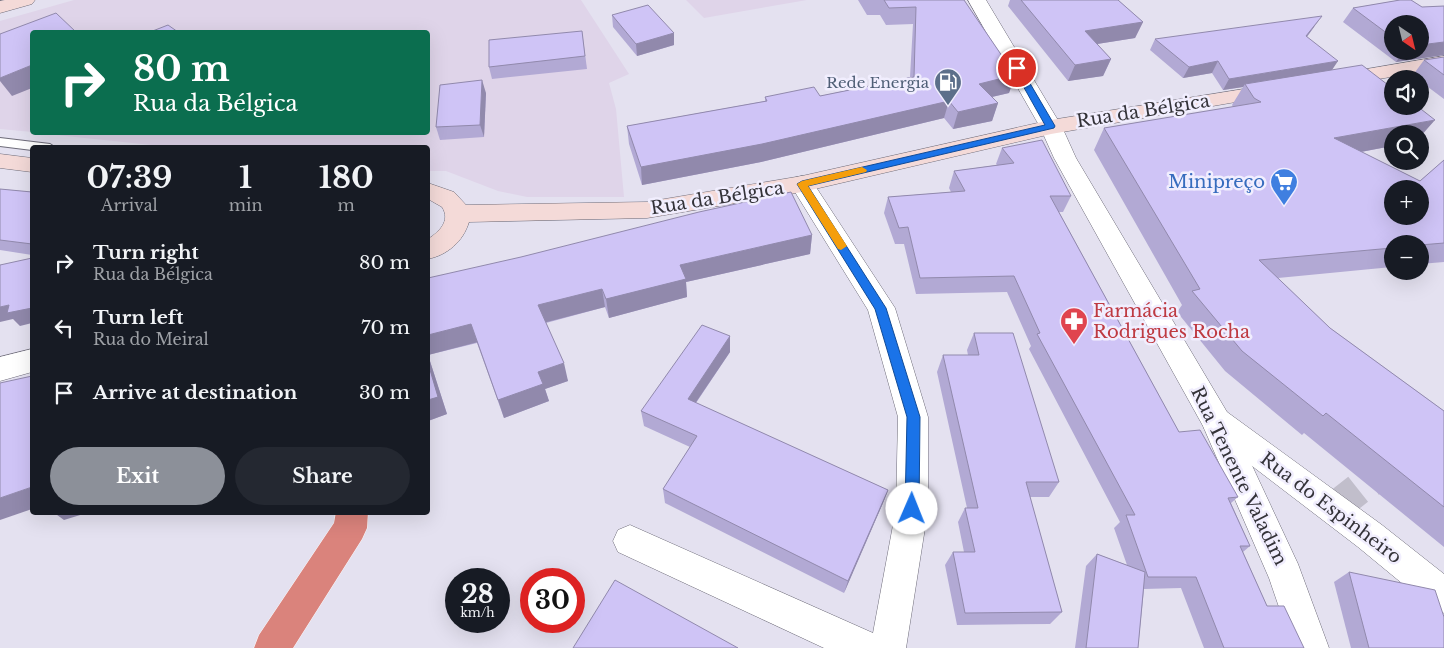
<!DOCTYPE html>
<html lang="en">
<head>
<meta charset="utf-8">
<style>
  body { margin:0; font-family:"Libre Baskerville",serif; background:#242831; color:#f1f3f6; height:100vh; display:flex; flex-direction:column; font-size:19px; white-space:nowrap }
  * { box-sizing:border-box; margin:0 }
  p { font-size:16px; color:#9ea1a6 }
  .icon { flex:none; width:28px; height:28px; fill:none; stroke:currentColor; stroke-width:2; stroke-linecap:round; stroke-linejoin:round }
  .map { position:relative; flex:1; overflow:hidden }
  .details { position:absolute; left:30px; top:145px; width:400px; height:370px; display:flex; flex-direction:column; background:#171b24; border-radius:5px; box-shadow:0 5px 20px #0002 }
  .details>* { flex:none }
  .top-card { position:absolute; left:30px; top:30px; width:400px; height:105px; border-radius:5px; box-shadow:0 5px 20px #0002; background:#0b6e4f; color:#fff; overflow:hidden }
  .needle { width:32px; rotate:145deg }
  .fabs { position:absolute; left:1384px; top:15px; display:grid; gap:10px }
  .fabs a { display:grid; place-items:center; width:45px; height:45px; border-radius:50%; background:#171b24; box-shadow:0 5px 20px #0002; font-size:25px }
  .speed { position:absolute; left:445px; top:568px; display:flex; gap:10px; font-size:25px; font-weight:700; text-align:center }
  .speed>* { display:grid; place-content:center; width:65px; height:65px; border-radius:50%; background:#171b24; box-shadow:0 5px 20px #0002; line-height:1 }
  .speed small { font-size:12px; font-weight:400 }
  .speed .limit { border:8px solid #d22; background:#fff; color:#111 }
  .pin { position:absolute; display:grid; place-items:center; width:42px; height:42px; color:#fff; margin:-21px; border:2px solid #fff; border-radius:50%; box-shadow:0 1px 5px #0007 }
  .me { position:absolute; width:55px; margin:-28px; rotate:1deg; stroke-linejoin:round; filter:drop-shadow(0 0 4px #0008) }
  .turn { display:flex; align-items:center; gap:18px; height:105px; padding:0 20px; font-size:22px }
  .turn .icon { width:65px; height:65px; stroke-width:2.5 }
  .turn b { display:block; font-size:35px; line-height:42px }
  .eta { display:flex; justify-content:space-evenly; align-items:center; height:85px; text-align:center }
  .eta b { font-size:30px; font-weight:700; line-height:35px }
  .cta { display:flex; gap:10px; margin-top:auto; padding:10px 20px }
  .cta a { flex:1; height:58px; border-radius:30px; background:#8c9099; color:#fff; font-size:20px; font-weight:700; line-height:58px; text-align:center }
  .cta a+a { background:#242831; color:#f1f3f6 }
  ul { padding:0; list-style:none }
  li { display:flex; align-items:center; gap:15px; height:65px; padding:0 20px }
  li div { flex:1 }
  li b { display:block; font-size:19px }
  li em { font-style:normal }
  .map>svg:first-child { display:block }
</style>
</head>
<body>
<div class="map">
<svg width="1444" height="648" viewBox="0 0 1444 648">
  <rect width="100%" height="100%" fill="#e4e1f0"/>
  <g fill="#dfd4e9">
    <polygon points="74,0 581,0 629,74 609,83 616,109 624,197 527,197 498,191 446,171 428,171 428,148 180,148 37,133 428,132 428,32 32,32 32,132 0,129 0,21"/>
    <polygon points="686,0 807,0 704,18"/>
  </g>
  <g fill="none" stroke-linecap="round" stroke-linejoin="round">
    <polyline stroke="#c1becb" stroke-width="32" stroke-dasharray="32 16" stroke-linecap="butt" points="1333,509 1366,483 1444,444"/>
    <g stroke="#6e6c79" stroke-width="2">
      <polygon id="service" points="0,138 50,144 56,148 32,148 32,150 0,146"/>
    </g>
    <g stroke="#6e6c79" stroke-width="1">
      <g id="minor">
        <polygon points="802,176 810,178 895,308 928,417 928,509 906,648 824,648 618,552 613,541 618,530 630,525 873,633 896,509 898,417 868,310 790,184 794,178"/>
        <polygon points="32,349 32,372 0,381 0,357"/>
        <polygon points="1216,408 1227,412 1382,525 1444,574 1444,613 1432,608 1358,547 1205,430 1201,421 1205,412"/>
      </g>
    </g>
    <g stroke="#6e6c79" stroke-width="1">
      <polygon id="tertiary" points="968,0 986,0 1062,127 1076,158 1227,412 1298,564 1329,648 1293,648 1269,578 1203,426 1054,158 1040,127"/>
    </g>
    <g stroke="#6e6c79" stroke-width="1">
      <g id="secondary">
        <polygon points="5,0 35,0 32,4 0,13 0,1"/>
        <polygon points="1444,56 1444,68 1337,86 1330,84 1327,80 1330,76 1337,74"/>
        <path d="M 1275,84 L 1282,86 L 1285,90 L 1282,94 L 1051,134 L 802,192 L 647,218 L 469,222 C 463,242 447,255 428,259 L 428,239 C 439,232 451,221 442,207 L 428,199 L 428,183 L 454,192 L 466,205 L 647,202 L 802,176 L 1051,120 Z"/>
        <polygon points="0,154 32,158 32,172 0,168"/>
      </g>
    </g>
    <g stroke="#fff" stroke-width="1">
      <polygon id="motorway" points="336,512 368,512 367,528 362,539 293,648 254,648 259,635 334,523"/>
    </g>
    <use href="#service" fill="#fff" fill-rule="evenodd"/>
    <use href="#minor" fill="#fff" fill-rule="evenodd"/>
    <use href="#tertiary" fill="#fff" fill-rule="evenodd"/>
    <use href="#secondary" fill="#f4dad8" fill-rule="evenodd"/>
    <use href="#motorway" fill="#da837c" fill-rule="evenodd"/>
  </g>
  <g fill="#b2a9d4" fill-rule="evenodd">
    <polygon points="858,0 964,0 1015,75 1009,93 992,97 998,103 992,121 953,129 944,118 761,162 642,185 629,144 627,126 765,101 765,97 820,96 910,77 913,24 886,25 880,15 867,15"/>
    <polygon points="1010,0 1118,0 1143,22 1135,38 1097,44 1111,59 1103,76 1068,81 1008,6"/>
    <path d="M 1400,0 L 1411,0 L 1422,7 L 1444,6 L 1444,55 L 1396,62 L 1343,22 L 1353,8 ZM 1392,24 L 1420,24 L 1420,51 L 1392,51 Z"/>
    <polygon points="612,15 674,33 674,45 637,56 613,27"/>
    <polygon points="1314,27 1307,37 1332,70 1392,134 1392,146 1361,152 1420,181 1444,160 1444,262 1420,264 1420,244 1392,244 1392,267 1278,278 1330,328 1444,411 1444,547 1304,433 1302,435 1225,371 1177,312 1182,305 1094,150 1104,128 1233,107 1232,105 1243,87 1223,90 1212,73 1183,78 1150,50 1155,39"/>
    <polygon points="582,31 587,69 492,79 489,67"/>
    <polygon points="1444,57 1444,99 1420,81 1420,79 1418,79 1413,75 1424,60"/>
    <polygon points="486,93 484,137 440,140 436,127"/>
    <polygon points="1002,148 1071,196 1063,212 1059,212 1179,432 1238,497 1231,503 1250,546 1243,552 1267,606 1304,648 1204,648 1181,588 1144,589 1138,648 1075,648 1086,566 1097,554 1127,565 1114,528 1120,522 1029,349 1031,346 1007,292 916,294 904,244 895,244 884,213 888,197 951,192 949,188 954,171 997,165 996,164"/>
    <polygon points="0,189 32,192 32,255 0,250"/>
    <polygon points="812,235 810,254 686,282 687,297 609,318 605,307 546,323 568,381 545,389 549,401 504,418 477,343 428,355 447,414 428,421 428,278"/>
    <polygon points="974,333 1059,482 1049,497 1030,497 1062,612 1050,624 957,625 945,565 953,552 964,552 958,522 965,508 967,508 937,372 943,355 968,355 967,350"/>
    <polygon points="730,336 730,352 696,403 888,490 883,503 844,593 665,503 663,489 690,447 644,426 641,411"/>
    <polygon points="1349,572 1444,648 1351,648 1334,582"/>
  </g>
  <g fill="#9189ac">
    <polygon points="1322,16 1314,27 1299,47 1306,36"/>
    <polygon points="1143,22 1135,38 1078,47 1085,31"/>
    <polygon points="674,33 674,45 637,56 636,44"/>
    <polygon points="1444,42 1444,55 1396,62 1404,51 1420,51 1420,45"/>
    <polygon points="1111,59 1103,76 1068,81 1075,65"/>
    <polygon points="1218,61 1212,73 1183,78 1189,67"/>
    <polygon points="1338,61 1330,73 1245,84 1243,87 1223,90 1229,79"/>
    <polygon points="32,65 32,88 12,96 0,81 0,78"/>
    <polygon points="1015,75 1009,93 974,101 979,84"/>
    <polygon points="482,80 486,93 484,137 480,125"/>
    <polygon points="949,101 944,118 761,162 642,185 641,167"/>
    <polygon points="998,103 992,121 953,129 958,112"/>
    <polygon points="1435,120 1420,137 1420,134 1392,134 1392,146 1318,160 1334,138"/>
    <polygon points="812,235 810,254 686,282 687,297 609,318 606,299 680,265"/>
    <polygon points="602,289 605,307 543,323 538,305"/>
    <polygon points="9,305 32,308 32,323 20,326 13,319 0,322 0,307"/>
    <polygon points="471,324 478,342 428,355 447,414 428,421 428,335"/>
    <polygon points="730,336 730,352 688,414 688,399"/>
    <polygon points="564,363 568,381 545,389 549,401 504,418 498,400 538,372"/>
    <polygon points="32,487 32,509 0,520 0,498"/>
    <polygon points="888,490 883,503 844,593 848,581"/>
    <polygon points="53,512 90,512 64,520"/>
  </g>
  <g fill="#cfc4f6" stroke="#9189ac" fill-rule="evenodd">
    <polygon points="884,0 964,0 1015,75 979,84 998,103 958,112 949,101 762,144 641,167 627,126 767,101 765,97 814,87 820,96 914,77 916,7 889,8"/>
    <polygon points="1021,0 1118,0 1143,22 1085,31 1111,59 1075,65"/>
    <polygon points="1400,0 1411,0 1422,7 1444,6 1444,42 1420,45 1420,24 1392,24 1392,37 1353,8"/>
    <polygon points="648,5 674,33 636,44 612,15"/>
    <polygon points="56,13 76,32 32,32 32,65 0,78 0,34"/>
    <polygon points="1322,16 1306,36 1338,61 1229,79 1218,61 1189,67 1155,39"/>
    <polygon points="168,25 178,32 150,32"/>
    <polygon points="582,31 585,56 489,67 489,40"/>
    <polygon points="1444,57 1444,75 1424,60"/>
    <path d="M 1362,65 L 1392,88 L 1392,106 L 1417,106 L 1435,120 L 1334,138 L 1420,181 L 1444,160 L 1444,243 L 1420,245 L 1420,244 L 1392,244 L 1392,248 L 1259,260 L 1330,328 L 1444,411 L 1444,507 L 1326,413 L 1323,416 L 1242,351 L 1192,291 L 1200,289 L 1104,128 L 1261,102 L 1254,98 L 1245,84 ZM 1392,189 L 1420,189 L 1420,216 L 1392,216 Z"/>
    <polygon points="482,80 480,125 436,127 440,85"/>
    <polygon points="1042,140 1071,196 1050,196 1179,432 1200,430 1238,497 1228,498 1250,546 1240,546 1267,606 1284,606 1304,648 1224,648 1196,577 1148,577 1126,515 1135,515 1037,334 1040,333 1014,276 920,278 908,227 899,228 888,197 965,191 954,171 1014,163 1002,148"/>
    <polygon points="0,189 32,192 32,244 0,240"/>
    <polygon points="791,192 812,235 680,265 686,279 606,299 602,289 538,305 564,363 538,372 543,384 498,400 471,324 428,335 428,278 521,257 699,212"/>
    <polygon points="32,258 32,308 7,313 9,305 0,307 0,265"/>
    <polygon points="702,325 730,336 688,399 888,490 848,581 663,489 697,436 641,411"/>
    <polygon points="974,333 1013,333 1059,482 1026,482 1062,612 965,613 953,552 975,552 965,508 978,508 943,355 979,355"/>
    <polygon points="428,363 438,397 428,400"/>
    <polygon points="32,376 32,487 0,498 0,383"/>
    <polygon points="1097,554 1145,572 1138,648 1086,648"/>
    <polygon points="1349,572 1435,590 1444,617 1444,648 1369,648"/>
    <polygon points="615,580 738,648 573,648"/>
  </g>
  <polygon fill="#1a73e8" stroke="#114b97" points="1017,65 1021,68 1055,126 1054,128 808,186 886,308 920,417 919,509 917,514 912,516 907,514 905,509 907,417 875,309 797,184 802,181 1045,125 1013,68"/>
  <polygon fill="#f59e0b" points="862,167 867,170 866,172 808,186 847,246 841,250 838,249 797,184 802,181"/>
  <defs>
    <g id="fuel-pin" transform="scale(1.4375)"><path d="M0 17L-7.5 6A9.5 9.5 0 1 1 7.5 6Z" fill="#5c6f8a" stroke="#f1eefe"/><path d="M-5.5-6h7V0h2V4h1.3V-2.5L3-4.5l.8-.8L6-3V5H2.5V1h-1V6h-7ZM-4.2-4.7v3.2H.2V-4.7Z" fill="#fff"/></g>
    <g id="supermarket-pin" transform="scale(1.4375)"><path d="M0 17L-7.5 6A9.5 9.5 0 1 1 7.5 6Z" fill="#3f7fe0" stroke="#f1eefe"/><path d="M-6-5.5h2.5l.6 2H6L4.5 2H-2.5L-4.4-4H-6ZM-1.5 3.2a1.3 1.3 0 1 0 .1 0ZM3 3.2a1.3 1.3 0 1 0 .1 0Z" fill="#fff"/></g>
    <g id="pharmacy-pin" transform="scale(1.4375)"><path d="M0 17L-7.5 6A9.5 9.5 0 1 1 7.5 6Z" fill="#e0444e" stroke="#f1eefe"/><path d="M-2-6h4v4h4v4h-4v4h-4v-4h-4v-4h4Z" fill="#fff"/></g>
  </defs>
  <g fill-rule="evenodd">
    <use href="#fuel-pin" x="948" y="82"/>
    <use href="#supermarket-pin" x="1284" y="182"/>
    <use href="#pharmacy-pin" x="1074" y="321"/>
  </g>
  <g text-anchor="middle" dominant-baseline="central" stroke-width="5" stroke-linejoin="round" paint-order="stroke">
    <g font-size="15" fill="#4e5e75" stroke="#f1eefe" text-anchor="end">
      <text x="929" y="82">Rede Energia</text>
    </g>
    <g font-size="18" fill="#343339" stroke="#f1eefe">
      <text transform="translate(1143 111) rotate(-9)">Rua da Bélgica</text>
      <text transform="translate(717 198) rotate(-9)">Rua da Bélgica</text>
      <text transform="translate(1239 476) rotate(64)">Rua Tenente Valadim</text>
      <text transform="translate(1331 508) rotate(37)">Rua do Espinheiro</text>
    </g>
    <g font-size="18" fill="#366cbe" stroke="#f1eefe" text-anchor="end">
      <text x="1265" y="182">Minipreço</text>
    </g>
    <g font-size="18" fill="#be3a42" stroke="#f1eefe" text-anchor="start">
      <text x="1093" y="311">Farmácia<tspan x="1093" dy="21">Rodrigues Rocha</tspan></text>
    </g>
  </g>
</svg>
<div class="fabs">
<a><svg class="needle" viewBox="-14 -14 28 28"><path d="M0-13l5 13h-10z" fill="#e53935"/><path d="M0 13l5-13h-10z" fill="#9ea1a6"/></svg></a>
<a><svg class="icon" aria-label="sound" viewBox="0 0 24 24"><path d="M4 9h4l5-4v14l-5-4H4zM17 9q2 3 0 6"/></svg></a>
<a><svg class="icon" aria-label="search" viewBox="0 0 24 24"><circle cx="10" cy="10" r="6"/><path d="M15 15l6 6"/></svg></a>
<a>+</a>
<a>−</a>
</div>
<div class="speed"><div>28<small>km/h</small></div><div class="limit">30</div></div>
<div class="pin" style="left:1017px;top:68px;background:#d93025"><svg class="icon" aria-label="arrive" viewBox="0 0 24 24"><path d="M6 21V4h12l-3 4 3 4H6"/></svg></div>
<svg class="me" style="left:912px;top:509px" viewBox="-20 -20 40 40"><circle r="19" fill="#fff"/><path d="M0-13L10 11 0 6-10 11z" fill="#1a73e8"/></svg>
<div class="top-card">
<div class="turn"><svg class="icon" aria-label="right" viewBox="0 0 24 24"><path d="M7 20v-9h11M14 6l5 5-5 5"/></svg><div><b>80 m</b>Rua da Bélgica</div></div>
</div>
<section class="details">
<div class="eta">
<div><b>07:39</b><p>Arrival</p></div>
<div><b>1</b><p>min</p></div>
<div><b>180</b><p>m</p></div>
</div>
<ul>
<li><svg class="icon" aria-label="right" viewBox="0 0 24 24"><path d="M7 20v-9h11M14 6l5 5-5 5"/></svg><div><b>Turn right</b><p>Rua da Bélgica</p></div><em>80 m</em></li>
<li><svg class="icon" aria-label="left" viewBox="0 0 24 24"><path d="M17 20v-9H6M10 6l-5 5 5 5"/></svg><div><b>Turn left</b><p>Rua do Meiral</p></div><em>70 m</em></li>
<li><svg class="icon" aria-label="arrive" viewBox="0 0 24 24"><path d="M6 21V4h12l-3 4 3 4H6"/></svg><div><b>Arrive at destination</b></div><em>30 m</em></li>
</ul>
<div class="cta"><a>Exit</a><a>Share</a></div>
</section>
</div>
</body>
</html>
